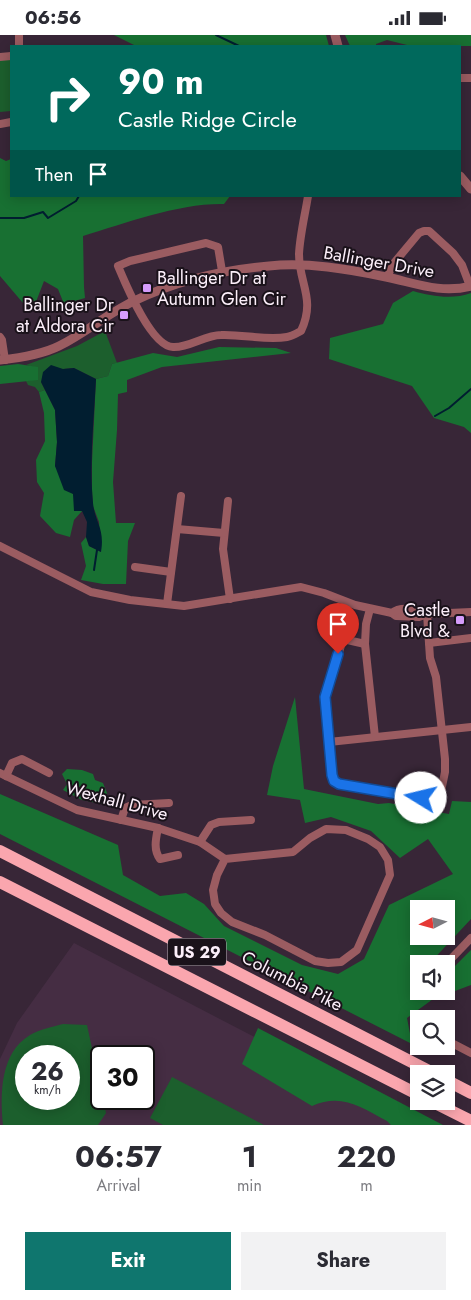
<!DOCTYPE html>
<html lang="en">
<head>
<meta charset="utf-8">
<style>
  body { margin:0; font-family:Jost,sans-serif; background:#f2f2f3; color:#2b2b33; height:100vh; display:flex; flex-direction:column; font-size:19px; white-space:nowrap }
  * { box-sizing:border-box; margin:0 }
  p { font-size:16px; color:#7c7c81 }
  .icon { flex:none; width:28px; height:28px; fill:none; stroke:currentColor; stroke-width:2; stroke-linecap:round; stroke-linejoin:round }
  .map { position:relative; height:1090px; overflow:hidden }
  .details { display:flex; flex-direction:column; background:#fff; flex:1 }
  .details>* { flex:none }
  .top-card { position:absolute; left:10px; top:10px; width:451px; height:152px; border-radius:0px; box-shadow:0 2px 12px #0003; background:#00695c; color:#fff; overflow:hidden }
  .needle { width:32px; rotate:264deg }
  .tools { position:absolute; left:410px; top:865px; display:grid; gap:10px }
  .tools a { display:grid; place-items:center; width:45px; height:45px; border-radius:0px; background:#fff; box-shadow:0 2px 12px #0003; font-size:25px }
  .speed { position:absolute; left:15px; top:1010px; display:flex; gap:10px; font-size:25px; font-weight:700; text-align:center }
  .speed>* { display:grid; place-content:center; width:65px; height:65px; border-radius:50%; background:#fff; box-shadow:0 2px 12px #0003; line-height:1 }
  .speed small { font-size:12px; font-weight:400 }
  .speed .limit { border:2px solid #111; border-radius:8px; background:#fff; color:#111 }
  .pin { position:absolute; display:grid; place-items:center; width:42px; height:42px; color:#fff; margin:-51px -21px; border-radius:50% 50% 50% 0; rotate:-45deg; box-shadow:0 0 5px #0007 }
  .pin .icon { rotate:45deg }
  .me { position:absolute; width:55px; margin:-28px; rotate:279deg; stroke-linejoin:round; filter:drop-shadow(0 0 4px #0008) }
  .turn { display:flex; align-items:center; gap:18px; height:105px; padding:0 25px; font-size:22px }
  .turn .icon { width:65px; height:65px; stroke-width:2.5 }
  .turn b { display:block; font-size:35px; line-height:42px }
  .then { display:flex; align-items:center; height:48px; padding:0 25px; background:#0003; gap:10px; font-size:19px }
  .eta { display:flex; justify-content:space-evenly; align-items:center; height:85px; text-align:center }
  .eta b { font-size:30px; font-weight:700; line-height:35px }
  .action { display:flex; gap:10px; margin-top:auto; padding:10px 25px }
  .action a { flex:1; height:58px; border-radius:0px; background:#0f766e; color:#fff; font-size:20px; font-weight:700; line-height:58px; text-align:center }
  .action a+a { background:#f2f2f3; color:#2b2b33 }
  .status { display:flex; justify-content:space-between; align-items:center; height:35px; padding:0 25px; background:#fff; direction:ltr }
  .status svg { height:14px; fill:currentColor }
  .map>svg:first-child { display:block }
</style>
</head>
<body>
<div class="status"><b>06:56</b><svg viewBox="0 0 49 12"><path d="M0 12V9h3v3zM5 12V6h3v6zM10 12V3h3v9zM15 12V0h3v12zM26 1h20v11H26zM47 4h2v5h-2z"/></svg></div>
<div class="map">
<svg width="471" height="1090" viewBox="0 0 471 1090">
  <rect width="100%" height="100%" fill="#382637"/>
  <path fill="#452d43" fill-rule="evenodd" d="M 74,908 L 356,1055 L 419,1090 L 0,1090 L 0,1024 L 17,988 ZM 26,1021 L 69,1021 L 69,1064 L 26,1064 ZM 101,1021 L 144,1021 L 144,1064 L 101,1064 Z"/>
  <g fill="#1c5f2d" fill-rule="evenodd">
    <polygon points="11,24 11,76 0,77 0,25"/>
    <polygon points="105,296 117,328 112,329 108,341 96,344 74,333 63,334 41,347 45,355 39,357 35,352 28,350 26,346 38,344 38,333 26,330 77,311"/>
    <path d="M 63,989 L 87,990 L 101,1055 L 101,1064 L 103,1064 L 106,1078 L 98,1090 L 3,1090 C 0,1059 0,1018 30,1000 C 40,994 52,992 63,989 ZM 69,1021 L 69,1064 L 26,1064 L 26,1021 Z"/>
    <polygon points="172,1042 264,1090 163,1090 150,1083"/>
  </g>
  <g fill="#187032" fill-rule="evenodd">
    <polygon points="114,0 326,0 329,11 136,11"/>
    <polygon points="345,0 471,0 471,11 411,11 387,5 376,9 376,11 350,11"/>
    <path d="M 0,123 L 6,126 L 11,124 L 11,161 L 230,161 L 224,169 C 179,168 126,188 83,201 L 84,252 L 85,263 L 64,269 L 58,254 L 44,246 L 34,272 L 23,268 L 0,241 Z"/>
    <path d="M 413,256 C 431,261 452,265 471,258 L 471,398 L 464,392 L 434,383 L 412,351 L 329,324 L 330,303 L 383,289 L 393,268 Z"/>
    <polygon points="219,312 276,313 291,318 162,332 127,345 127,357 118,359 117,395 113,447 116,488 135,488 128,506 126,549 103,549 81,545 86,531 81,508 86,502 89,511 101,517 99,487 93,471 92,454 92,427 96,344 108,341 112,329 153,318 177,322"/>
    <polygon points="18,329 38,332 38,345 0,349 0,331"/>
    <polygon points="45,355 55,375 57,407 55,431 73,459 82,476 74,485 70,502 56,498 40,481 44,458 37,447 36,425 45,406 44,378 39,357"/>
    <path d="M 295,662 L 304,754 L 378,769 L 389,768 L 449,779 L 452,766 L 471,767 L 471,884 L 429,929 L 419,929 L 419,956 L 444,956 L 407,983 L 412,1009 L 0,799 L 0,759 L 118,810 L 123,840 L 160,861 L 186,858 L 204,869 L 224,891 L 302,930 L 338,939 L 364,924 L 389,870 L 453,839 L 428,804 L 400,823 L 371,796 L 331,782 L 305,788 L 300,765 L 267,760 L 273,731 ZM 419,874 L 446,874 L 446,901 L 419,901 Z"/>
    <polygon points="67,734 82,735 93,739 95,745 103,748 107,758 102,769 82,765 63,755 67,749 62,739"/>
    <polygon points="471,915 471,950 455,956 446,954 446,940"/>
    <path d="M 258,993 L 443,1090 L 391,1090 L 387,1086 C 360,1072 342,1058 312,1071 L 242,1029 Z"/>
  </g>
  <path fill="#011e30" d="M 51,330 L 63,334 L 74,333 L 96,344 C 94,385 89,427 93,468 C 95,488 105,493 101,517 L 89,511 L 86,502 L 87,487 L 82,476 L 74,476 L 73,459 L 64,455 L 55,431 L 57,407 L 55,375 L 41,347 L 43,337 Z"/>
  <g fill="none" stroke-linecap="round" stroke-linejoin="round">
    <g stroke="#011e30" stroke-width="2">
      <polyline points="216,0 239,11"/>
      <polyline points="0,183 24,183 43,177 48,183 76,166 79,161"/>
      <polyline points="435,381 449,373 471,354"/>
      <polyline points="94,535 97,515"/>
    </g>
    <g stroke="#9b5c61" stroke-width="8">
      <polyline points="19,11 19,0"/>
      <polyline points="0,22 11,21"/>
      <polyline points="460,43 471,43"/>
      <polyline points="0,89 11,87"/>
      <path d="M 222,236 L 218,212 L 206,208 L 130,226 L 118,231 C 126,250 151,311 173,312 C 189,313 205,300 221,300 C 243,299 266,306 287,302 C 292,301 297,298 301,296 C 316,264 299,249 299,219 C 300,200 305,180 308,161"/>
      <polyline points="387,242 394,228 419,198 424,196 429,196 453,218 462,230 470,251"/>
      <polyline points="0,302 2,305 5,325"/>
      <polyline points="228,466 223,514 230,564"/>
      <polyline points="177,494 224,498"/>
      <polyline points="0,511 91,557 130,565 184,571 301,552 324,558 355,570 392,578 396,581 419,582 427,579 471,577"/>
      <polyline points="135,532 171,537"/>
      <polyline points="167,569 181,461"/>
      <polyline points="370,574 366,589 365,609 343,604 325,663 334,746 339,749 439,766 445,737 445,724 436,642 430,623 427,579"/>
      <path d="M 392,578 C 400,571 418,574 427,579"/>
      <polyline points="429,608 471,603"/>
      <polyline points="365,609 375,702"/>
      <polyline points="329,707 471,692"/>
      <polyline points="0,738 77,775 158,793 200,807 225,824"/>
      <polyline points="6,741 12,728 22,724 49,738"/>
      <polyline points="121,785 125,773 132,770 169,768"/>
      <path d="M 158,793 C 156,803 153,815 160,824 L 178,820"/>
      <polygon points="326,794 346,795 368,804 380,812 388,825 390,840 357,915 341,927 328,928 315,926 265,900 232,887 221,878 215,869 213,855 217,840 225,824 293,817 310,803"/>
      <polyline points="200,807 211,790 219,787 251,785"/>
      <polyline points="448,927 471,903"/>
      <polyline points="446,1005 471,1018"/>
    </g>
    <g stroke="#9b5c61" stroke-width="9">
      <polyline points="335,0 338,11"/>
      <polyline points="460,141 471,154"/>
      <path d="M 0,325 C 19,323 41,320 59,311 C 85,298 107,279 134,266 C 176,246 222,235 269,231 C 307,227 348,234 386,242 C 415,248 441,259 471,251"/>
    </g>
    <g stroke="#faa6ae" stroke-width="12">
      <polyline points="0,816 435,1039"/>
      <polyline points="0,847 419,1060"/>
      <polyline points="446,1045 471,1058"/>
      <polyline points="431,1066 471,1086"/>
    </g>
  </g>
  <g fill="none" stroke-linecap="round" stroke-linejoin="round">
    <g stroke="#114b97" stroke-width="12">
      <polyline id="route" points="338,619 325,662 332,740 334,746 339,749 421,763"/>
    </g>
    <use href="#route" stroke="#1a73e8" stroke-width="9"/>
  </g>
  <g fill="#d59cfb" stroke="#1a121a" stroke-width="2">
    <rect x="142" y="248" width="10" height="10" rx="2.5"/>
    <rect x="119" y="275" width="10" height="10" rx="2.5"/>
    <rect x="455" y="580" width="10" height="10" rx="2.5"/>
  </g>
  <g text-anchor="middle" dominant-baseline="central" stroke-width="4" stroke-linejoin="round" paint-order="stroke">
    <rect fill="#1a121a" stroke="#b8adb7" stroke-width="1" x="168" y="903.5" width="58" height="27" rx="4"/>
    <g font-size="16" font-weight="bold" fill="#fceffa">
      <text x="197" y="917">US 29</text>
    </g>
    <g font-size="18" fill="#fceffa" stroke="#1a121a">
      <text transform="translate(379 227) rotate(10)">Ballinger Drive</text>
      <text transform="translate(117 766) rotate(15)">Wexhall Drive</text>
      <text transform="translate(292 946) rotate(27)">Columbia Pike</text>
    </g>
    <g font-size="18" fill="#fceffa" stroke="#1a121a" text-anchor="end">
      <text x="157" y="243" text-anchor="start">Ballinger Dr at<tspan x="157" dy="21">Autumn Glen Cir</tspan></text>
      <text x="114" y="270">Ballinger Dr<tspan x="114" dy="21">at Aldora Cir</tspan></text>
      <text x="450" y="575">Castle<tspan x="450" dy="21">Blvd &amp;</tspan></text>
    </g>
  </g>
</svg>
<div class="tools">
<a><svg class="needle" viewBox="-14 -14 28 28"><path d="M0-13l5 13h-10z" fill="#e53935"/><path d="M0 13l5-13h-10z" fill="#7c7c81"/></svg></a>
<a><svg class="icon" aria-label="sound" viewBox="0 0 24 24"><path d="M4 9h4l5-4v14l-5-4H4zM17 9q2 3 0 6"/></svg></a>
<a><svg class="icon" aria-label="search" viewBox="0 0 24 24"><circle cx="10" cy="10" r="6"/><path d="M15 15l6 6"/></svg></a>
<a><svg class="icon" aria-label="layers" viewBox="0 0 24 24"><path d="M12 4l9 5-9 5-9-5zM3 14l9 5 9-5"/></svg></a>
</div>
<div class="speed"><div>26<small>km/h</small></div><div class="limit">30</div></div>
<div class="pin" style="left:338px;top:619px;background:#d93025"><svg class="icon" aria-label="arrive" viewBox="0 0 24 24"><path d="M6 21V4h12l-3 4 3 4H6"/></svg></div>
<svg class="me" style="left:421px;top:763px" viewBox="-20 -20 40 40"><circle r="19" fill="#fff"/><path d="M0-13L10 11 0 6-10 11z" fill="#1a73e8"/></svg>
<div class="top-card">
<div class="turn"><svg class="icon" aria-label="right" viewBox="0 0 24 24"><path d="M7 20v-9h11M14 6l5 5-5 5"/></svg><div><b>90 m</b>Castle Ridge Circle</div></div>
<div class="then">Then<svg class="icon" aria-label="arrive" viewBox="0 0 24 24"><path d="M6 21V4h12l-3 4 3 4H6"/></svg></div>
</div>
</div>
<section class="details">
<div class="eta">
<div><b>06:57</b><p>Arrival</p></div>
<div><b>1</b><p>min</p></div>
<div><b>220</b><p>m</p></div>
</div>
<div class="action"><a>Exit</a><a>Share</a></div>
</section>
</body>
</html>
